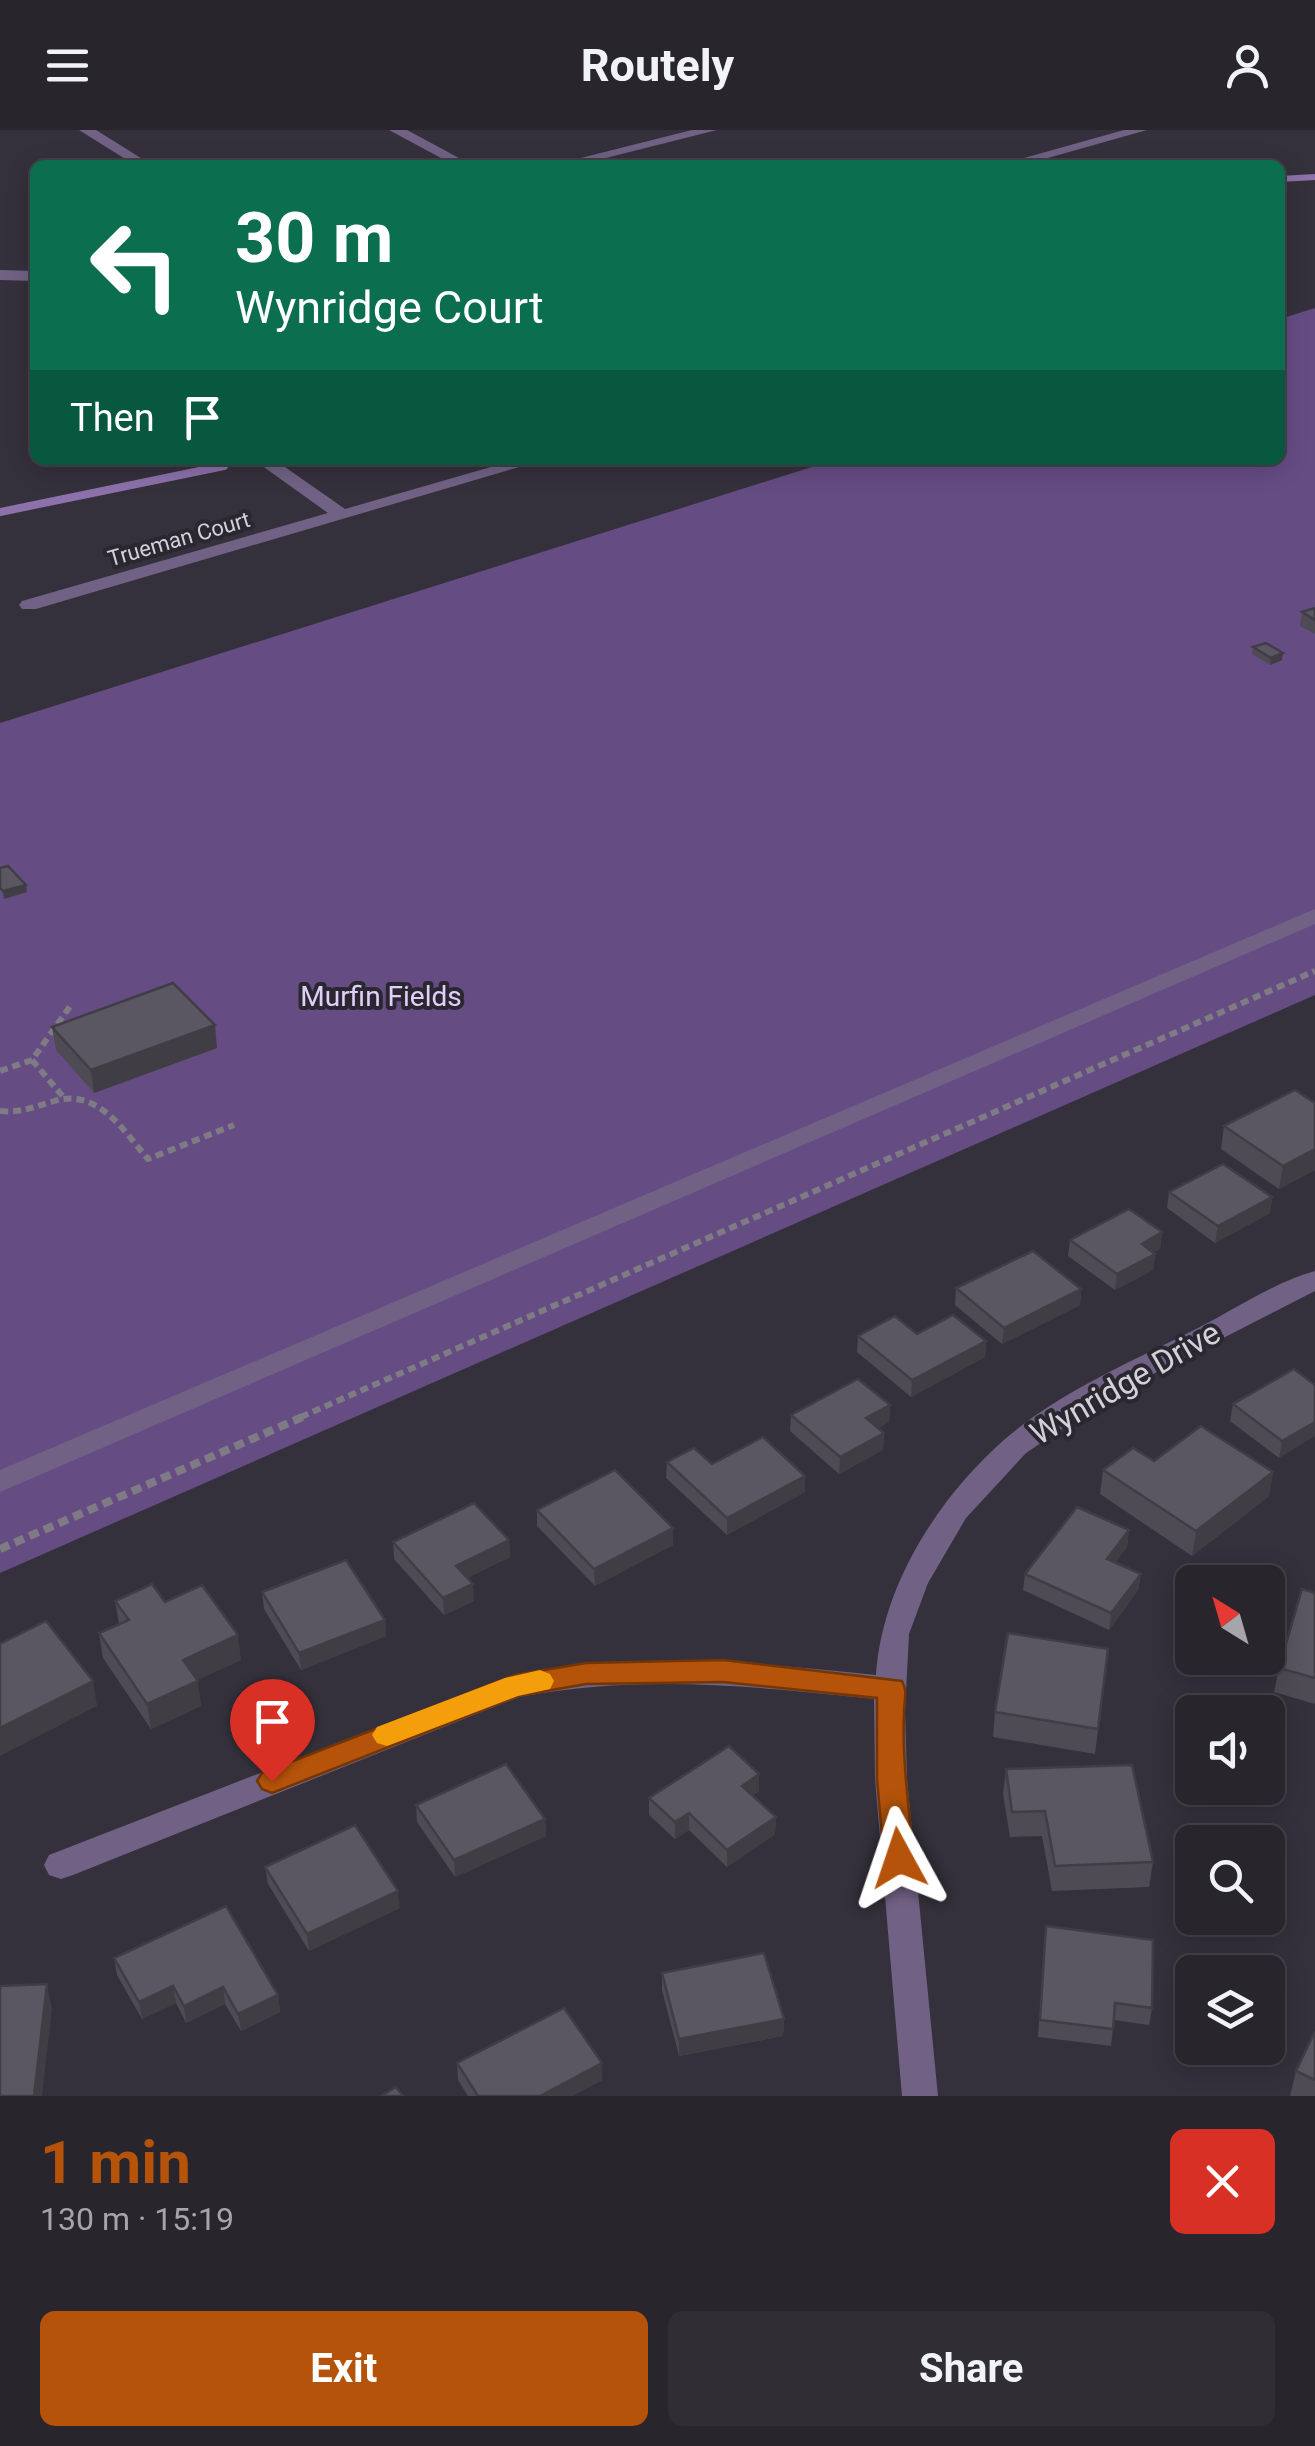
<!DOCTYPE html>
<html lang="en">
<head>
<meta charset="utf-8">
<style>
  body { margin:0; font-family:Roboto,sans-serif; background:#302d35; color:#f1f3f6; height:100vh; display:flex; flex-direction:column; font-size:38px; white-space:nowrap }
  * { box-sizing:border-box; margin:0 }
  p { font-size:32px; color:#a5a5aa }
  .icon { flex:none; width:55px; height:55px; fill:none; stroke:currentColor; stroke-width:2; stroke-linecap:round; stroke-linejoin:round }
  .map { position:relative; height:1966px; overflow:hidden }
  .panel { display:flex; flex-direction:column; background:#28252d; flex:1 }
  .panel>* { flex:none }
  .hud { position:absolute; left:30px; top:30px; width:1255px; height:305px; border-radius:15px; box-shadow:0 5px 25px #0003,0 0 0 2px #444249; background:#0b6e4f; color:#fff; overflow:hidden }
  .needle { width:65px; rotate:323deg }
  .buttons { position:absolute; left:1175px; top:1435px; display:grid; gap:20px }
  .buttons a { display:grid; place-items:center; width:110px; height:110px; border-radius:15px; background:#28252d; box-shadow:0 5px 25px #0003,0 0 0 2px #444249; font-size:50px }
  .pin { position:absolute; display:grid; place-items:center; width:85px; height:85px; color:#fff; margin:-102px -42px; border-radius:50% 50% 50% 0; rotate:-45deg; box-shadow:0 0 10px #0007 }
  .pin .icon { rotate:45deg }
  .me { position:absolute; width:110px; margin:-55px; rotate:355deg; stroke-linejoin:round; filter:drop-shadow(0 0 8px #0008) }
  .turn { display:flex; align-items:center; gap:35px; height:210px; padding:0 40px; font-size:45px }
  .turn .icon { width:130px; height:130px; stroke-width:2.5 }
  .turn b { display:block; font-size:70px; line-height:85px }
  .then { display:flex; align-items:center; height:95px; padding:0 40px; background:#0003; gap:20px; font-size:38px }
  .round { display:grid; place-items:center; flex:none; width:105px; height:105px; border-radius:15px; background:#302d35 }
  .overview { display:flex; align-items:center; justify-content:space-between; height:170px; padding:0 40px }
  h1 { font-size:60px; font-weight:700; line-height:75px; color:#b45309 }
  .cta { display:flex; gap:20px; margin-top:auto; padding:20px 40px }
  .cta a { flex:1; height:115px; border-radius:15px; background:#b45309; color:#fff; font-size:40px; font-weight:700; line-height:115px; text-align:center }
  .cta a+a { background:#302d35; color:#f1f3f6 }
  header { display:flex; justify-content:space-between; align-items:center; height:130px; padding:0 40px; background:#28252d; font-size:45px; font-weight:700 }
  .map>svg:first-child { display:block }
</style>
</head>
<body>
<header><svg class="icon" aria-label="menu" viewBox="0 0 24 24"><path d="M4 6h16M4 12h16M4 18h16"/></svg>Routely<svg class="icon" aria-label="person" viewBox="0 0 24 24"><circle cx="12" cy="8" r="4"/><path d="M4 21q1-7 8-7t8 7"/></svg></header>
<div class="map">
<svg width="1315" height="1966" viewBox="0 0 1315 1966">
  <rect width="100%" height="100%" fill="#35313c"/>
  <polygon fill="#654d84" points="1315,178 1315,865 0,1443 0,593 834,330 1280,330 1280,189"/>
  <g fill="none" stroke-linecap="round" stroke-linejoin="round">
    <polyline stroke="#8c71aa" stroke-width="6" points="1280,49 1315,47"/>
    <polyline stroke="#8c71aa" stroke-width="8" points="0,382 224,336"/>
    <g stroke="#7f7b85" stroke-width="6" stroke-dasharray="8 5" stroke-linecap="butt">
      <polyline points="32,930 65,969"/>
      <polyline points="0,941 32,930 71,875"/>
      <path d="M 0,981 C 21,983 34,977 54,971 C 98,958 123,1000 148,1029 L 234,995"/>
      <polyline points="301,1287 1315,841"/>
    </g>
    <polyline stroke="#7f7b85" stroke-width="8" stroke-dasharray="10 6" stroke-linecap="butt" points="0,1419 307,1285"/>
    <g fill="#716285" fill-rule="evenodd">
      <polygon points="79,0 96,0 152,35 135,35"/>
      <polygon points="389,0 407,0 472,35 454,35"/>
      <polygon points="692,0 717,0 578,35 553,35"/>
      <polygon points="1124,0 1147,0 1023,35 999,35"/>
      <polygon points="0,140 35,141 35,151 0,150"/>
      <polygon points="254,330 275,330 345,379 515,330 543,330 36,479 22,479 19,475 22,471 328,383"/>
      <polygon points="1315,779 1315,794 0,1362 0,1340"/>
      <path d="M 1315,1141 L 1315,1161 L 1112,1265 L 1026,1323 L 966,1388 L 928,1453 L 909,1504 L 905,1581 L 907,1649 L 938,1966 L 902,1966 L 875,1649 L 874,1569 C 751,1556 642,1544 519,1567 L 73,1745 L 61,1749 L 49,1745 L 44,1735 L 49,1725 L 515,1544 C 642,1521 748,1532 876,1545 C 882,1455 938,1368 1005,1309 C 1061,1261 1133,1231 1198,1198 C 1235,1179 1275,1152 1315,1141 Z"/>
    </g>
  </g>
  <g fill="#4e4b54">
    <polygon points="1315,478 1315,504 1300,496 1302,482"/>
    <polygon points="1253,517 1282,530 1270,535 1252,524"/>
    <polygon points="52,897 217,918 94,963 56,920"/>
    <polygon points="1315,973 1315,1040 1279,1059 1221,1019 1224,996"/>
    <polygon points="1169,1062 1272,1067 1270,1083 1215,1113 1167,1078"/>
    <polygon points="1162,1102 1160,1119 1154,1122 1155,1124 1153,1140 1115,1160 1068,1126 1070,1110"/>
    <polygon points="956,1158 1081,1159 1080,1175 1002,1214 955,1175"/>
    <polygon points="858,1206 986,1211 985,1227 911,1267 857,1222"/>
    <polygon points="1315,1255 1279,1328 1230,1291 1233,1274"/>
    <polygon points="890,1275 889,1292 878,1298 884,1303 883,1320 839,1344 790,1301 791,1285"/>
    <polygon points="1154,1331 1273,1342 1269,1366 1192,1426 1100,1364 1103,1340"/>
    <polygon points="667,1332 712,1334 805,1346 805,1362 727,1405 666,1348"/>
    <polygon points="537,1380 673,1398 673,1415 595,1456 537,1396"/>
    <polygon points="1129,1400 1127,1417 1115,1432 1141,1444 1138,1460 1109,1500 1023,1460 1025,1444"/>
    <polygon points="509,1410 510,1427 467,1448 474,1471 444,1485 394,1429 393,1412"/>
    <polygon points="262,1462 385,1490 386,1506 301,1540 264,1479"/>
    <polygon points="1315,1463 1315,1574 1274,1562 1279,1538"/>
    <polygon points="115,1471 165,1472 241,1530 197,1550 201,1576 151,1599 103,1528 99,1503 119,1494"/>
    <polygon points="1108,1519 1095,1624 993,1607 995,1582"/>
    <polygon points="1006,1639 1153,1732 1149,1757 1052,1761 1042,1706 1010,1707 1003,1664"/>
    <polygon points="759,1644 759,1661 752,1665 776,1687 775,1704 727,1737 689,1700 675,1709 649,1685 649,1668"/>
    <polygon points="416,1675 545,1689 546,1706 455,1747 417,1692"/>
    <polygon points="265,1737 400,1778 309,1821 268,1754"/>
    <polygon points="1046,1796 1152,1878 1149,1895 1114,1890 1111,1916 1038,1907"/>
    <polygon points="114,1828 278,1865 280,1882 241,1901 225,1874 186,1893 176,1873 142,1889 117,1845"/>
    <polygon points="662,1843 784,1889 783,1906 679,1926 662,1860"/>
    <polygon points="1315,1901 1315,1966 1290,1966 1296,1941"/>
    <polygon points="457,1933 602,1950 572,1966 468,1966 458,1950"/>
  </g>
  <g fill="#403d45">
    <polygon points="1283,523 1282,530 1270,535 1271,528"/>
    <polygon points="26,755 27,762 4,769 3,761"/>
    <polygon points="215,895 217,918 94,963 91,940"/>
    <polygon points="1315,1019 1315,1040 1279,1059 1283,1036"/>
    <polygon points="1272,1067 1270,1083 1215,1113 1218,1096"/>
    <polygon points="1162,1102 1160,1119 1140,1130 1142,1114"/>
    <polygon points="1155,1124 1153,1140 1115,1160 1117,1144"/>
    <polygon points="1081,1159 1080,1175 1002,1214 1004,1198"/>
    <polygon points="986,1211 985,1227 911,1267 912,1250"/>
    <polygon points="890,1275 889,1292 865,1305 866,1288"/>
    <polygon points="1315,1292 1315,1306 1279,1328 1282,1311"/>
    <polygon points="884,1303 883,1320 839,1344 840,1327"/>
    <polygon points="1273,1342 1269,1366 1192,1426 1196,1401"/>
    <polygon points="805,1346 805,1362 727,1405 727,1388"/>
    <polygon points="673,1398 673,1415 595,1456 594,1439"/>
    <polygon points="1129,1400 1127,1417 1105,1446 1107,1429"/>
    <polygon points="509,1410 510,1427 457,1453 456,1436"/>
    <polygon points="1141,1444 1138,1460 1109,1500 1111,1483"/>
    <polygon points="473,1454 474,1471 444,1485 443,1468"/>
    <polygon points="385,1490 386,1506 301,1540 299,1523"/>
    <polygon points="238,1505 241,1530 186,1555 183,1530"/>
    <polygon points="93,1551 97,1576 0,1626 0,1598"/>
    <polygon points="198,1551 201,1576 151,1599 147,1574"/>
    <polygon points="759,1644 759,1661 742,1673 742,1656"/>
    <polygon points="689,1683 689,1700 675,1709 675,1692"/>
    <polygon points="776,1687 775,1704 727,1737 727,1720"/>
    <polygon points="545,1689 546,1706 455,1747 454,1730"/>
    <polygon points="398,1761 400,1778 309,1821 307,1804"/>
    <polygon points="47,1854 52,1879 42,1966 34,1966"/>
    <polygon points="173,1856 176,1873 142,1889 139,1872"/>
    <polygon points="223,1857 225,1874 186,1893 184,1876"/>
    <polygon points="278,1865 280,1882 241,1901 238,1884"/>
    <polygon points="784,1889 783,1906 679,1926 679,1909"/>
    <polygon points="602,1933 602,1950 572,1966 540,1966"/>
  </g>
  <g fill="#5b5762" stroke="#403d45" stroke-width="2.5">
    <polygon points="1315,478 1315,490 1302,482"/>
    <polygon points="1266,513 1283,523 1271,528 1253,517"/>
    <polygon points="8,736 26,755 3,761 0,758 0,738"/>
    <polygon points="173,853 215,895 91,940 52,897"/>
    <polygon points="1295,960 1315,973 1315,1019 1283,1036 1224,996"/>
    <polygon points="1223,1034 1272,1067 1218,1096 1169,1062"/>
    <polygon points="1129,1079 1162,1102 1142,1114 1155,1124 1117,1144 1070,1110"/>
    <polygon points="1033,1121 1081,1159 1004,1198 956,1158"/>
    <polygon points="953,1185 986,1211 912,1250 858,1206 895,1186 917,1204"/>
    <polygon points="1294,1239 1315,1255 1315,1292 1282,1311 1233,1274"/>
    <polygon points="858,1249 890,1275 866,1288 884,1303 840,1327 791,1285"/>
    <polygon points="1201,1296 1273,1342 1196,1401 1103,1340 1133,1318 1154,1331"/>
    <polygon points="763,1307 805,1346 727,1388 667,1332 694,1318 712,1334"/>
    <polygon points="615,1340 673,1398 594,1439 537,1380"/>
    <polygon points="474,1373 509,1410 456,1436 473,1454 443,1468 393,1412"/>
    <polygon points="1077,1377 1129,1400 1107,1429 1141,1444 1111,1483 1025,1444"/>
    <polygon points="346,1430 385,1490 299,1523 262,1462"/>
    <polygon points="152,1454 165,1472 202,1455 238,1505 183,1530 198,1551 147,1574 99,1503 129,1490 115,1471"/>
    <polygon points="1302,1459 1315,1463 1315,1548 1279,1538"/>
    <polygon points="46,1491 93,1551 0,1598 0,1514"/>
    <polygon points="1008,1503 1108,1519 1098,1599 995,1582"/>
    <polygon points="729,1616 759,1644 742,1656 776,1687 727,1720 689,1683 675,1692 649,1668"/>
    <polygon points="506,1634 545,1689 454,1730 416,1675"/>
    <polygon points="1132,1635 1153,1732 1055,1736 1045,1681 1012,1682 1006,1639"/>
    <polygon points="355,1695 398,1761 307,1804 265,1737"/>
    <polygon points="226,1776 278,1865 238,1884 223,1857 184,1876 173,1856 139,1872 114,1828"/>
    <polygon points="1046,1796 1153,1810 1152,1878 1115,1873 1113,1899 1040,1890"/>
    <polygon points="764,1823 784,1889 679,1909 662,1843"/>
    <polygon points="47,1854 34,1966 0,1966 0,1856"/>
    <polygon points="564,1878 602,1933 540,1966 478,1966 457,1933"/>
    <polygon points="1315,1901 1315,1950 1296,1941"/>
    <polygon points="396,1957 403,1966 381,1966"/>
  </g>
  <path fill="#b45309" stroke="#753606" stroke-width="2.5" d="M 723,1530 L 902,1551 C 908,1562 904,1570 904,1582 C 902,1631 909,1680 914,1728 L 910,1737 L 899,1741 L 888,1737 L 884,1728 L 877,1649 L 877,1568 L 723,1552 L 586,1554 L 518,1566 L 272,1663 L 262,1659 L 257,1651 L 262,1643 L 515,1545 L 586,1533 Z"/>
  <polygon fill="#f59e0b" points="540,1540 550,1544 554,1551 550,1559 518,1566 387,1616 377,1613 372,1605 377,1597 505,1548"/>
  <g text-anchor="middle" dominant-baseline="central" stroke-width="8" stroke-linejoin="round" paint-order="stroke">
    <g font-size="22" fill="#d3d0d7" stroke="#2b2731">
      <text transform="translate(179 409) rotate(-16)">Trueman Court</text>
    </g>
    <g font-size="28" fill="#e1cffb" stroke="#2b2731">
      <text x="381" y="866">Murfin Fields</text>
    </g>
    <g font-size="32" fill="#d3d0d7" stroke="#2b2731">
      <text transform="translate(1125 1253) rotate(-30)">Wynridge Drive</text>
    </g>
  </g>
</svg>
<div class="buttons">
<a><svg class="needle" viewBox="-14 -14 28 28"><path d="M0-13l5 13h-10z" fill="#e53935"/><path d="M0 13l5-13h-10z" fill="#a5a5aa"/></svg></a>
<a><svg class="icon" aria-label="sound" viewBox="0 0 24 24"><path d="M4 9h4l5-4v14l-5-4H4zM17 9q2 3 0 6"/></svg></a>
<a><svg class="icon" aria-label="search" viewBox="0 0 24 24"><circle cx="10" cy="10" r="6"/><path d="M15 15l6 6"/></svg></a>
<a><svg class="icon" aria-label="layers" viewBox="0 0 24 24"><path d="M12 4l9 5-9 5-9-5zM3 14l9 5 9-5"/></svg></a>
</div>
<div class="pin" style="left:272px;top:1651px;background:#d93025"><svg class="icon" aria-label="arrive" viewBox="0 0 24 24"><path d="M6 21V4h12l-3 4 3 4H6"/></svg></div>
<svg class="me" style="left:899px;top:1728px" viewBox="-20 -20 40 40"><path d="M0-17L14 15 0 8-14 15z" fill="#b45309" stroke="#fff" stroke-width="4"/></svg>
<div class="hud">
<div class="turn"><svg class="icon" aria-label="left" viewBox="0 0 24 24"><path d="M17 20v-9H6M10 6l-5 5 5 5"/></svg><div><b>30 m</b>Wynridge Court</div></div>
<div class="then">Then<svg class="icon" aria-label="arrive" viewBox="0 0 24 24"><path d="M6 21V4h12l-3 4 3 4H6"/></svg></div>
</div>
</div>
<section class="panel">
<div class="overview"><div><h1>1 min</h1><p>130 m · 15:19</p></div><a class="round" style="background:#d93025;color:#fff"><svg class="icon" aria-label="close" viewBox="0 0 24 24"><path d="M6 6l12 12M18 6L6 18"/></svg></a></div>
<div class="cta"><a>Exit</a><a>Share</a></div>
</section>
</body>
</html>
